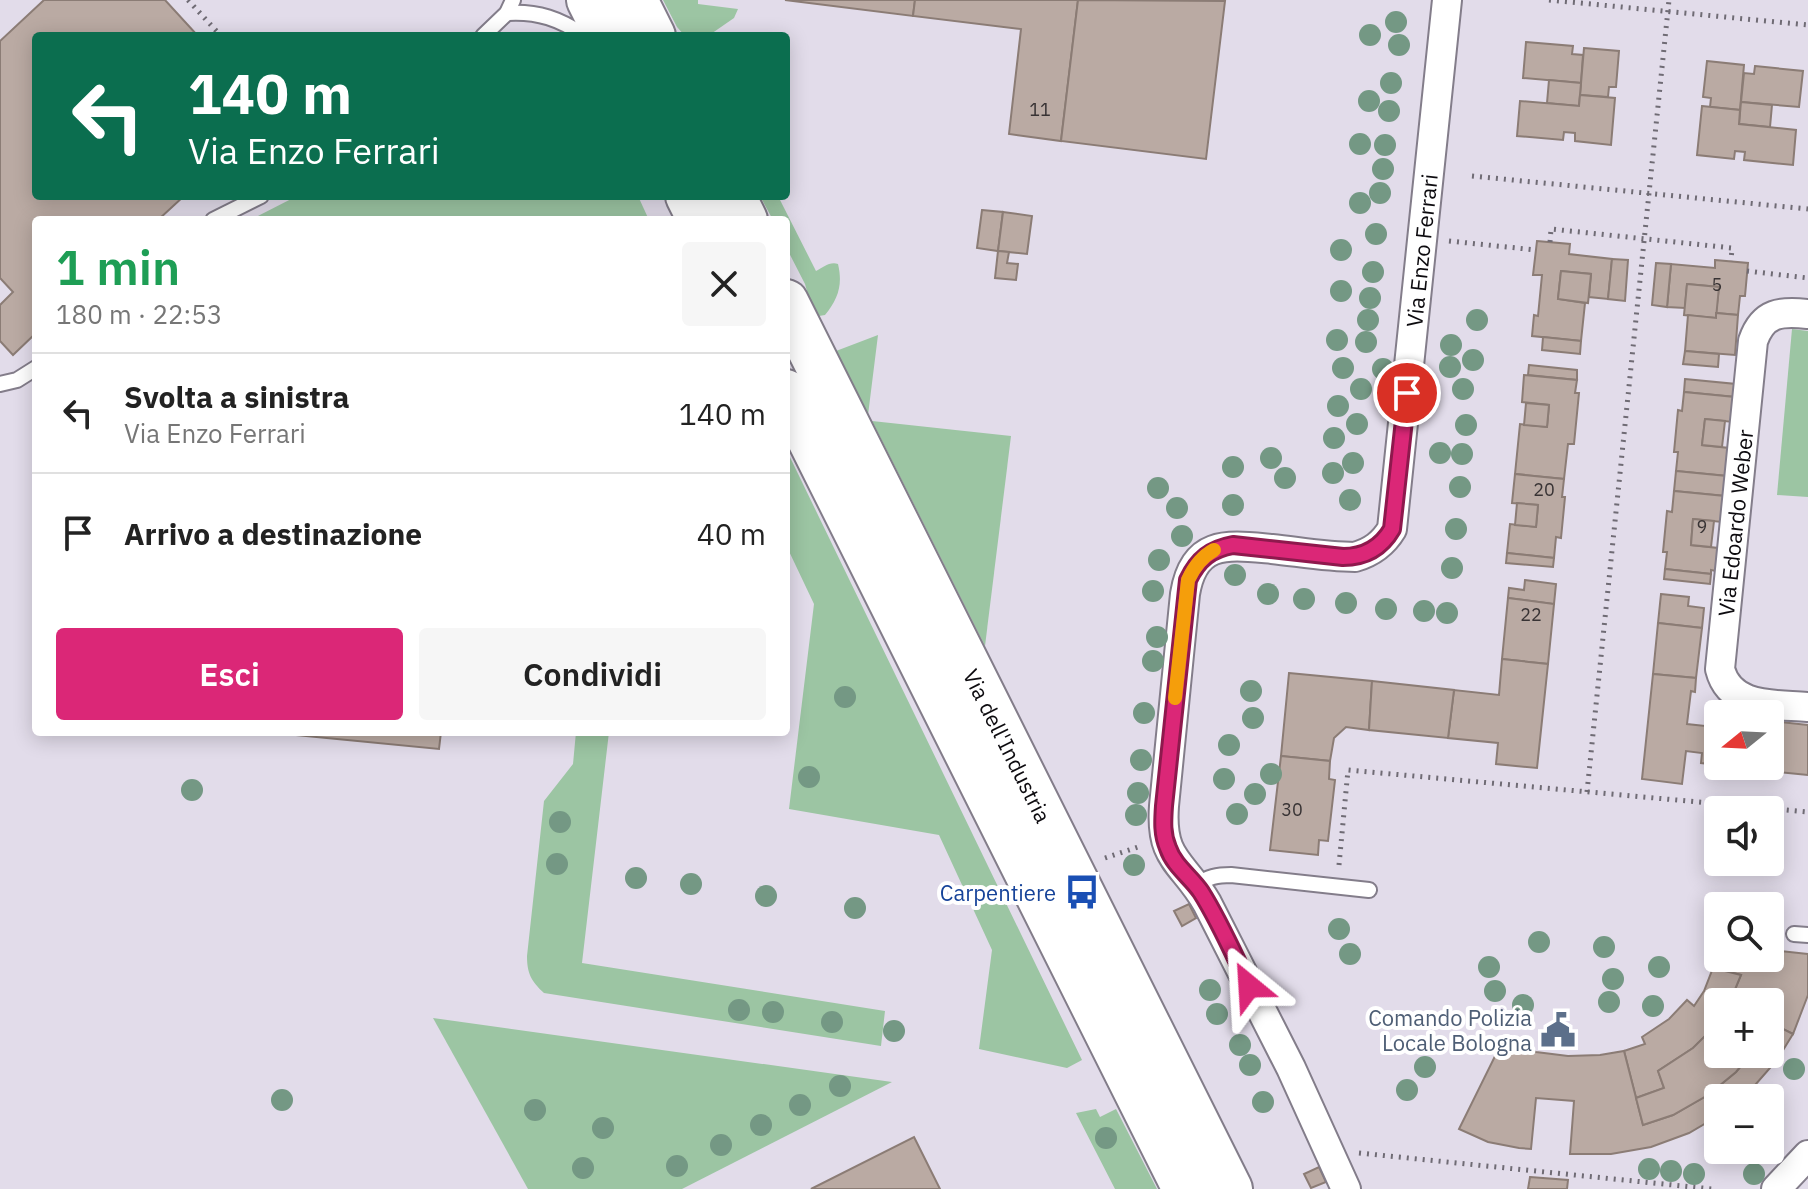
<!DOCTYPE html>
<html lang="it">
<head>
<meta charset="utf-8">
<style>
  body { margin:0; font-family:"IBM Plex Sans",sans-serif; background:#f6f6f6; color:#222; height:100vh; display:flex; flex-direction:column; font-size:30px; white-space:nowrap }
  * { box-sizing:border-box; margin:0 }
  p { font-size:26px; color:#767676 }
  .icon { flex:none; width:44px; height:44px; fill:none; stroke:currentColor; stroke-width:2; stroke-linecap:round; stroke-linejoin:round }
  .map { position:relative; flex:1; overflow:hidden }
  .drawer { position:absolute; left:32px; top:216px; width:758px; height:520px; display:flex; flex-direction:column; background:#fff; border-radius:8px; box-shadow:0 4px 20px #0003 }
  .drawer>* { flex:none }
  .top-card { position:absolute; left:32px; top:32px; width:758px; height:168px; border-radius:8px; box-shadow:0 4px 20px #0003; background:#0b6e4f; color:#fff; overflow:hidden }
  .needle { width:52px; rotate:252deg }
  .controls { position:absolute; left:1704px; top:700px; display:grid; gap:16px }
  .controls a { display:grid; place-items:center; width:80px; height:80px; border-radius:8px; background:#fff; box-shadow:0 4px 20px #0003; font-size:40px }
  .pin { position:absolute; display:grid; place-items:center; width:68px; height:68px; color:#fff; margin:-34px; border:4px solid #fff; border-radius:50%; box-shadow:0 2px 8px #0007 }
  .me { position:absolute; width:88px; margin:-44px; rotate:333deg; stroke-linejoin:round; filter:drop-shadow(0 0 6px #0008) }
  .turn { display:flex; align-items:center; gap:28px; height:168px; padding:0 24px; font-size:36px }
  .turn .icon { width:104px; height:104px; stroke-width:2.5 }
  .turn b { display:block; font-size:56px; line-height:68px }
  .round { display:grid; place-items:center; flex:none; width:84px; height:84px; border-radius:8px; background:#f6f6f6 }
  .headline { display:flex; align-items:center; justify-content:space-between; height:136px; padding:0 24px }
  h1 { font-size:48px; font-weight:600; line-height:60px; color:#1e9e55 }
  .button { display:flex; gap:16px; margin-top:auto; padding:16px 24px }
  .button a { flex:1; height:92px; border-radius:8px; background:#db2777; color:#fff; font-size:32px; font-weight:600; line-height:92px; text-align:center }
  .button a+a { background:#f6f6f6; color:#222 }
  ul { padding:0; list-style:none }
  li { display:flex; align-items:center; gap:24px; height:120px; padding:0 24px; border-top:2px solid #e0e0e0 }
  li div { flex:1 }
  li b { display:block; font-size:30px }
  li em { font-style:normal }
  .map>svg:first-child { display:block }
</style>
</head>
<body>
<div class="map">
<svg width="1808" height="1189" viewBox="0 0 1808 1189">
  <rect width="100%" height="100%" fill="#e2dcea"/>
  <g fill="#9cc5a3">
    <polygon points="663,0 698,0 698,4 738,9 734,18 708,36 685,36 677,27"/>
    <polygon points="297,196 638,196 649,220 250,220"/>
    <path d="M 760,196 L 778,196 L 816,271 C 822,268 830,261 838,264 C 843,285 838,299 825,315 L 819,316 L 810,302 L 805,284 L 786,247 L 786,220 L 773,220 Z"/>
    <polygon points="1792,329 1808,331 1808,497 1777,495"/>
    <polygon points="878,335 868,415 836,351"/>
    <polygon points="872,421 1011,436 985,646"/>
    <polygon points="786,449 1082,1060 1067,1068 979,1049 992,950 939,835 789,809 814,604 786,545"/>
    <path d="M 576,732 L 609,732 L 582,963 L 885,1011 L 881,1046 L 544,993 C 531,981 527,973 527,956 L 544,801 L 573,764 Z"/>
    <polygon points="433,1018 892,1082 682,1189 528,1189"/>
    <polygon points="1096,1109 1100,1117 1116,1109 1157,1189 1115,1189 1076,1113"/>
  </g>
  <g fill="#baaaa3" stroke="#8b7c75" stroke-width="2">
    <polygon points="44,0 165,0 198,36 36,36 36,196 184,196 158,220 36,220 36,333 13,355 0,341 0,305 13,292 0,278 0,41"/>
    <polygon points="785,0 915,0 913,16"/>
    <polygon points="915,0 1078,0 1061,141 1009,134 1021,29 913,16"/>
    <polygon points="1078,0 1225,1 1206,159 1061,141"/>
    <polygon points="1526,42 1573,46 1572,54 1583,55 1581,83 1523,78"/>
    <polygon points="1584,48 1619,51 1616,87 1609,87 1608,97 1580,95"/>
    <polygon points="1707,61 1744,65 1740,110 1710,107 1711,98 1703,97"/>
    <polygon points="1755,66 1803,71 1799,107 1741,102 1744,73 1754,74"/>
    <polygon points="1549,80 1581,83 1579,106 1547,103"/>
    <polygon points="1580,95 1615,98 1611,145 1575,141 1575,133 1564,132 1563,140 1517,136 1520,101 1579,106"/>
    <polygon points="1741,102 1772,105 1770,127 1739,124"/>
    <polygon points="1702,106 1740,110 1739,124 1796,130 1793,165 1744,160 1745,152 1735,151 1734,159 1697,155"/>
    <polygon points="982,210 1003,212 998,251 977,248"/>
    <polygon points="1003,212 1032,216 1027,254 998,251"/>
    <polygon points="1537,241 1570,244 1569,254 1612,259 1608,299 1589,297 1591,274 1561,271 1558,299 1585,303 1581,341 1532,336 1534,315 1538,316 1542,275 1533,275"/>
    <polygon points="998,251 1009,252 1007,263 1018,264 1016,280 995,278"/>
    <polygon points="1612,259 1628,260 1625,301 1608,299"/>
    <polygon points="1715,260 1748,263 1745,296 1740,296 1738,315 1716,313 1719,287 1687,284 1685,308 1667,307 1671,264 1715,268"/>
    <polygon points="1656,263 1671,264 1667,307 1652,305"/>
    <polygon points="1561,271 1591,274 1588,303 1558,299"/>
    <polygon points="1687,284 1719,287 1716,318 1684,315"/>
    <polygon points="1716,313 1738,315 1735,355 1685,351 1688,315 1716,318"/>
    <polygon points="1543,337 1581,341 1580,354 1542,350"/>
    <polygon points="1685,351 1719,354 1718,367 1683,364"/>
    <polygon points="1529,365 1577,370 1577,380 1528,375"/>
    <polygon points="1524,375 1577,380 1575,393 1579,393 1574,444 1568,444 1564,479 1515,474 1520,424 1547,427 1549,405 1522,402"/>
    <polygon points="1685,379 1736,384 1735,397 1684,392"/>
    <polygon points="1684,392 1735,397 1733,422 1705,419 1702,445 1729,448 1727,476 1676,471 1678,452 1674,452 1678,410 1682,411"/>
    <polygon points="1526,403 1549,405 1547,427 1524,425"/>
    <polygon points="1705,419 1725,421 1722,447 1702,445"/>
    <polygon points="1676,471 1727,476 1725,496 1674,491"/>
    <polygon points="1515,474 1564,479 1562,497 1565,497 1561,538 1556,537 1554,558 1507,553 1510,524 1536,527 1538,505 1512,503"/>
    <polygon points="1674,491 1725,496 1722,522 1693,519 1691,545 1718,548 1716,571 1711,570 1711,574 1665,569 1667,552 1663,552 1667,511 1672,512"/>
    <polygon points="1517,503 1538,505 1536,527 1515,525"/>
    <polygon points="1693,519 1714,521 1711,547 1691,545"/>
    <polygon points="1507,553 1554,558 1553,567 1506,563"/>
    <polygon points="1665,569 1711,574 1710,584 1664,579"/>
    <polygon points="1525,580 1556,584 1554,604 1508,598 1509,588 1524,590"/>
    <polygon points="1661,594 1689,597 1688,606 1704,608 1702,628 1658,623"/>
    <polygon points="1508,598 1554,604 1548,664 1502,659"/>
    <polygon points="1658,623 1702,628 1696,678 1653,674"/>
    <polygon points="1502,659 1548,664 1537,768 1496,764 1498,743 1448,738 1454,690 1499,695"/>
    <polygon points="1289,673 1372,681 1369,730 1346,727 1334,738 1330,761 1281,756"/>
    <polygon points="1653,674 1696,678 1695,692 1691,691 1687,724 1705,726 1706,714 1718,715 1718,765 1701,763 1702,753 1686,751 1682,784 1642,779"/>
    <polygon points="1372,681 1454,690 1448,738 1369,730"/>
    <polygon points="1770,721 1808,725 1808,775 1738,768 1738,766 1770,766"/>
    <polygon points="265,732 441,732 439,749"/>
    <polygon points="1281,756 1330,761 1329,779 1335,780 1328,841 1319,840 1318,855 1270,850"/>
    <polygon points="1189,904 1196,918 1182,926 1174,911"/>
    <polygon points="1717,945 1718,958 1770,958 1770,950 1808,954 1808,995 1793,1034 1771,1023 1770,1024 1770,1002 1738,1002 1731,999 1741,975 1713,968"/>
    <polygon points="1713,968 1741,975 1731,999 1738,1002 1718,1002 1718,1024 1693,1048 1658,1071 1664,1088 1636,1098 1624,1051 1645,1044 1642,1037 1669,1019 1687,1000 1694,1006 1704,991"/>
    <polygon points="1771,1023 1793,1034 1777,1060 1749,1092 1742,1098 1718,1098 1718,1116 1689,1133 1651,1147 1611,1154 1570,1154 1574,1101 1536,1098 1531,1149 1519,1148 1488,1142 1459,1129 1503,1040 1536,1052 1568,1056 1600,1055 1624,1051 1643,1125 1673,1115 1708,1095 1736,1072 1751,1054 1770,1054"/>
    <polygon points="1717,1024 1718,1054 1751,1054 1736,1072 1708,1095 1673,1115 1643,1125 1636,1098 1664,1088 1658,1071 1693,1048"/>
    <polygon points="914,1137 940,1189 811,1189"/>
    <polygon points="1319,1167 1326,1182 1311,1188 1304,1174"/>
    <polygon points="1530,1177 1568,1180 1567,1189 1528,1189"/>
  </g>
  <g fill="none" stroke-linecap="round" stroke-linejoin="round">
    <g stroke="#837d8a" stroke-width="18">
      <g id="service">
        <path d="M 507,13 C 538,11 560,19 585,36"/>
        <polyline points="483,36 507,13 513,0"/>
        <polyline points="213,220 261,196"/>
        <polyline points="0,384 17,380 36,368"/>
        <path d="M 1196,885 C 1208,877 1217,875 1231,875 L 1369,890"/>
        <polyline points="1794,934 1808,935"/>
      </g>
    </g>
    <g stroke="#837d8a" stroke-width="32">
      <g id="minor">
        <path d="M 1808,314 C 1781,311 1763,312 1753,341 L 1720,669 C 1730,709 1775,704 1808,707"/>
        <path id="s1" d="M 1346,1189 L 1291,1068 L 1207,903 C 1183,861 1160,861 1164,806 L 1185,594 C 1194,539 1228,545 1272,549 C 1300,552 1327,557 1355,557 C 1372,552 1383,544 1392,529 L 1447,0"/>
        <polyline points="1776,1189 1808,1155"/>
      </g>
    </g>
    <g stroke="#837d8a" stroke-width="48">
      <g id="primary">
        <polyline points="589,0 607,36"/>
        <polyline points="635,0 653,36"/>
        <polyline points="688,196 700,220"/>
        <polyline points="733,196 745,220"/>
        <path id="s2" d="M 786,302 L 1230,1189"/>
        <polyline points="786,392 1185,1189"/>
      </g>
    </g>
    <g stroke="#6f6b74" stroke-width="5" stroke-dasharray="2 6" stroke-linecap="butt">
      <polyline points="188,0 221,36"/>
      <polyline points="1549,0 1808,25"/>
      <polyline points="1472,176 1808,209"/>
      <polyline points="1449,241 1536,250"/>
      <polyline points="1550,242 1551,229 1732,248 1731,261"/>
      <polyline points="1747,271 1808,278"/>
      <polyline points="1587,792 1669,0"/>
      <polyline points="1105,858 1141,846"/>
      <polyline points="1339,865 1348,770 1808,812"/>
      <polyline points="1359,1153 1712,1189"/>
    </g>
    <use href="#service" stroke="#fff" stroke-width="14"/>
    <use href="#minor" stroke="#fff" stroke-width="28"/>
    <use href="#primary" stroke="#fff" stroke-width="44"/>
  </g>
  <g fill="#749884">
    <circle cx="1396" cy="22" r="11"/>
    <circle cx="1370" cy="35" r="11"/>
    <circle cx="1399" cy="45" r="11"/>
    <circle cx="1391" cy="83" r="11"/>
    <circle cx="1369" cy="101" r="11"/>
    <circle cx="1389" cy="111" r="11"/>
    <circle cx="1360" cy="144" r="11"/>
    <circle cx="1385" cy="145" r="11"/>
    <circle cx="1383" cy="169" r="11"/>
    <circle cx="1380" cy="193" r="11"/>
    <circle cx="1360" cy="203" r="11"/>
    <circle cx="1376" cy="234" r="11"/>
    <circle cx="1341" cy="250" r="11"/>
    <circle cx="1373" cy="272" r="11"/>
    <circle cx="1341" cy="291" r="11"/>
    <circle cx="1370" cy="298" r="11"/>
    <circle cx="1368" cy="320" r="11"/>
    <circle cx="1477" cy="320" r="11"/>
    <circle cx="1337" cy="340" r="11"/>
    <circle cx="1366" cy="342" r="11"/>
    <circle cx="1451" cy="345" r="11"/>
    <circle cx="1473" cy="360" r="11"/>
    <circle cx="1450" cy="367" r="11"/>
    <circle cx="1343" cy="368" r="11"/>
    <circle cx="1383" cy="369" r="11"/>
    <circle cx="1361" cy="389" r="11"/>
    <circle cx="1463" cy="389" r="11"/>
    <circle cx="1338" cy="406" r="11"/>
    <circle cx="1357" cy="424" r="11"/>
    <circle cx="1466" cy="425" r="11"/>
    <circle cx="1334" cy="438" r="11"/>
    <circle cx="1440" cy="453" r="11"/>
    <circle cx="1462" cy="454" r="11"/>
    <circle cx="1271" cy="458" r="11"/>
    <circle cx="1353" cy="463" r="11"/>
    <circle cx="1233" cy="467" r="11"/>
    <circle cx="1333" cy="473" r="11"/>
    <circle cx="1285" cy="478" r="11"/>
    <circle cx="1460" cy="487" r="11"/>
    <circle cx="1158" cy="488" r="11"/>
    <circle cx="1350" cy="500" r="11"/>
    <circle cx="1233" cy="505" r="11"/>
    <circle cx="1177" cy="508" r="11"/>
    <circle cx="1456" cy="529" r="11"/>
    <circle cx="1182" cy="536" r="11"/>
    <circle cx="1159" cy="560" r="11"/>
    <circle cx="1452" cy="568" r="11"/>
    <circle cx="1235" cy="575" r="11"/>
    <circle cx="1153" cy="591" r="11"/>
    <circle cx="1268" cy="594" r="11"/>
    <circle cx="1304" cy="599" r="11"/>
    <circle cx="1346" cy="603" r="11"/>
    <circle cx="1386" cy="609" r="11"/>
    <circle cx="1424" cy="611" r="11"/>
    <circle cx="1447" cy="613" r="11"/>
    <circle cx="1157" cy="637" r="11"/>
    <circle cx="1153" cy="661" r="11"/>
    <circle cx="1251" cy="691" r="11"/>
    <circle cx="845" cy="697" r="11"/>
    <circle cx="1144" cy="713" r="11"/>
    <circle cx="1253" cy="718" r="11"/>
    <circle cx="1229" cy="745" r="11"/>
    <circle cx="1141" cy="760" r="11"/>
    <circle cx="1271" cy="774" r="11"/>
    <circle cx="809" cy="777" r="11"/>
    <circle cx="1224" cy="779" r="11"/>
    <circle cx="192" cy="790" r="11"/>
    <circle cx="1138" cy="793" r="11"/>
    <circle cx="1255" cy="794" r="11"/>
    <circle cx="1237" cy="814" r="11"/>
    <circle cx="1136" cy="815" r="11"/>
    <circle cx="560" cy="822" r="11"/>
    <circle cx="557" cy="864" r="11"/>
    <circle cx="1134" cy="865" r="11"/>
    <circle cx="636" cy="878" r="11"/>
    <circle cx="691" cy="884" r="11"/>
    <circle cx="766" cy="896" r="11"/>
    <circle cx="855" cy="908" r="11"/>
    <circle cx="1339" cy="929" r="11"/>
    <circle cx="1539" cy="942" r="11"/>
    <circle cx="1604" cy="947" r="11"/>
    <circle cx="1350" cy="954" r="11"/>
    <circle cx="1489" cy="967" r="11"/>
    <circle cx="1659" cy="967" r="11"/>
    <circle cx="1613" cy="979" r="11"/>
    <circle cx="1210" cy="990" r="11"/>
    <circle cx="1495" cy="991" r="11"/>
    <circle cx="1609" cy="1002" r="11"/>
    <circle cx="1523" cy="1005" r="11"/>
    <circle cx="1653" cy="1006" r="11"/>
    <circle cx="739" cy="1010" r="11"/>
    <circle cx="773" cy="1012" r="11"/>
    <circle cx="1217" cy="1014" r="11"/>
    <circle cx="832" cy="1022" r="11"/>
    <circle cx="894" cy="1031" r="11"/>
    <circle cx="1240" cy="1045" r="11"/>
    <circle cx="1250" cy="1065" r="11"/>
    <circle cx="1425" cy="1067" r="11"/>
    <circle cx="1794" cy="1069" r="11"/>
    <circle cx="840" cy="1086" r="11"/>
    <circle cx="1407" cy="1090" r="11"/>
    <circle cx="282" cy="1100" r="11"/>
    <circle cx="1263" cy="1102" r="11"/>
    <circle cx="800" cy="1105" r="11"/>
    <circle cx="535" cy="1110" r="11"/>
    <circle cx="761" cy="1125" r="11"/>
    <circle cx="603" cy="1128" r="11"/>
    <circle cx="1106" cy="1138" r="11"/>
    <circle cx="721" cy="1145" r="11"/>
    <circle cx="677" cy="1166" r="11"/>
    <circle cx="583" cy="1168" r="11"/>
    <circle cx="1649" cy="1169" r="11"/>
    <circle cx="1671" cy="1171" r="11"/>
    <circle cx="1694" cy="1174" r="11"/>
    <circle cx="1754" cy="1174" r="11"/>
  </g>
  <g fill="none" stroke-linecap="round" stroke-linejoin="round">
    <g stroke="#8e194d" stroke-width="20">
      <path id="route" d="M 1249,986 C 1234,955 1220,922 1201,892 C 1191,877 1174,866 1168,848 C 1162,834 1163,821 1164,806 L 1188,580 C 1198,559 1211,549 1233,545 L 1343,557 C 1365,557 1381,548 1392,529 L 1407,393"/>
    </g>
    <use href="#route" stroke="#db2777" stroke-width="14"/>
    <path stroke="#f59e0b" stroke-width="14" d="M 1175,698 L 1188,580 C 1194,567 1201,557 1214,550"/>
  </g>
  <defs>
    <g id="bus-bare" transform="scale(2.76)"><path d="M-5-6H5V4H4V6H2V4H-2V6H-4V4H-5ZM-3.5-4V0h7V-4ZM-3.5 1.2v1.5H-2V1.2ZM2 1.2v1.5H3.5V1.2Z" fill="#1a4fb4" stroke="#fff" stroke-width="2.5" paint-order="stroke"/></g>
    <g id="civic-bare" transform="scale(2.76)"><path d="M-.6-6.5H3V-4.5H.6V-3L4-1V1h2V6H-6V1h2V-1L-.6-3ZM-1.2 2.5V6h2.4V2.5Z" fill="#5c6f8a" stroke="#fff" stroke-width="2.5" paint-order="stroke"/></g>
  </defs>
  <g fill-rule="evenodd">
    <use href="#bus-bare" x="1082" y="892"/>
    <use href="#civic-bare" x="1558" y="1030"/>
  </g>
  <g text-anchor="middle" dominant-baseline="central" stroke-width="8" stroke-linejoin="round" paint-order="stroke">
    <g font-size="18" fill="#383334">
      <text x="1040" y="109">11</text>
      <text x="1717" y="284">5</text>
      <text x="1544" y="489">20</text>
      <text x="1702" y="526">9</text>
      <text x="1531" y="614">22</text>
      <text x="1292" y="809">30</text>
    </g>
    <g font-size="22" fill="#0d0b0f" stroke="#fff">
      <text stroke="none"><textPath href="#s1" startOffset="1166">Via Enzo Ferrari</textPath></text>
      <text transform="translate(1735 523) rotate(-84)">Via Edoardo Weber</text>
      <text stroke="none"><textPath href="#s2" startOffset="496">Via dell'Industria</textPath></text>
    </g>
    <g font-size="22" fill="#164399" stroke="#fff" text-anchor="end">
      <text x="1056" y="892">Carpentiere</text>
    </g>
    <g font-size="22" fill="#4e5e75" stroke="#fff" text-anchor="end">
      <text x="1532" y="1017">Comando Polizia<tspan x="1532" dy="25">Locale Bologna</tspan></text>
    </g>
  </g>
</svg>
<div class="controls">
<a><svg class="needle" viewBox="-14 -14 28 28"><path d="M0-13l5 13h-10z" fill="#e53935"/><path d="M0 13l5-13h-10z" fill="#767676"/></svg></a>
<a><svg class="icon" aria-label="sound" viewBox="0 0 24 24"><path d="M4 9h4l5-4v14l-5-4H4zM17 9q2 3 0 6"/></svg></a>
<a><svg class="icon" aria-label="search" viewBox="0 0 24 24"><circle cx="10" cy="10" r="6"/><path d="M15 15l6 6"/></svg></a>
<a>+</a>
<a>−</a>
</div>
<div class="pin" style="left:1407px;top:393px;background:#d93025"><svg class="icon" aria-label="arrive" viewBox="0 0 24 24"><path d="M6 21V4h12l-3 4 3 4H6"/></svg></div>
<svg class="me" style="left:1249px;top:986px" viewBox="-20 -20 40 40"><path d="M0-17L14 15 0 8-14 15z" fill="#db2777" stroke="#fff" stroke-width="4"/></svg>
<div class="top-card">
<div class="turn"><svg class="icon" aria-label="left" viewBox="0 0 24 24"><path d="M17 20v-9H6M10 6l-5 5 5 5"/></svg><div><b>140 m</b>Via Enzo Ferrari</div></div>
</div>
<section class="drawer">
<div class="headline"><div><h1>1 min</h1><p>180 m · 22:53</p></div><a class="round"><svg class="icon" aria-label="close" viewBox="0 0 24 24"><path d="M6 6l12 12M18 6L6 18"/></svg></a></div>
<ul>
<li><svg class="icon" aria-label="left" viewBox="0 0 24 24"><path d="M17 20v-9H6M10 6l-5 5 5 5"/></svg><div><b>Svolta a sinistra</b><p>Via Enzo Ferrari</p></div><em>140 m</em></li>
<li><svg class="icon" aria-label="arrive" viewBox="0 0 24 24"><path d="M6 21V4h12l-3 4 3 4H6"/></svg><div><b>Arrivo a destinazione</b></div><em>40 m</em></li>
</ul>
<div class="button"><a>Esci</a><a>Condividi</a></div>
</section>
</div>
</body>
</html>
